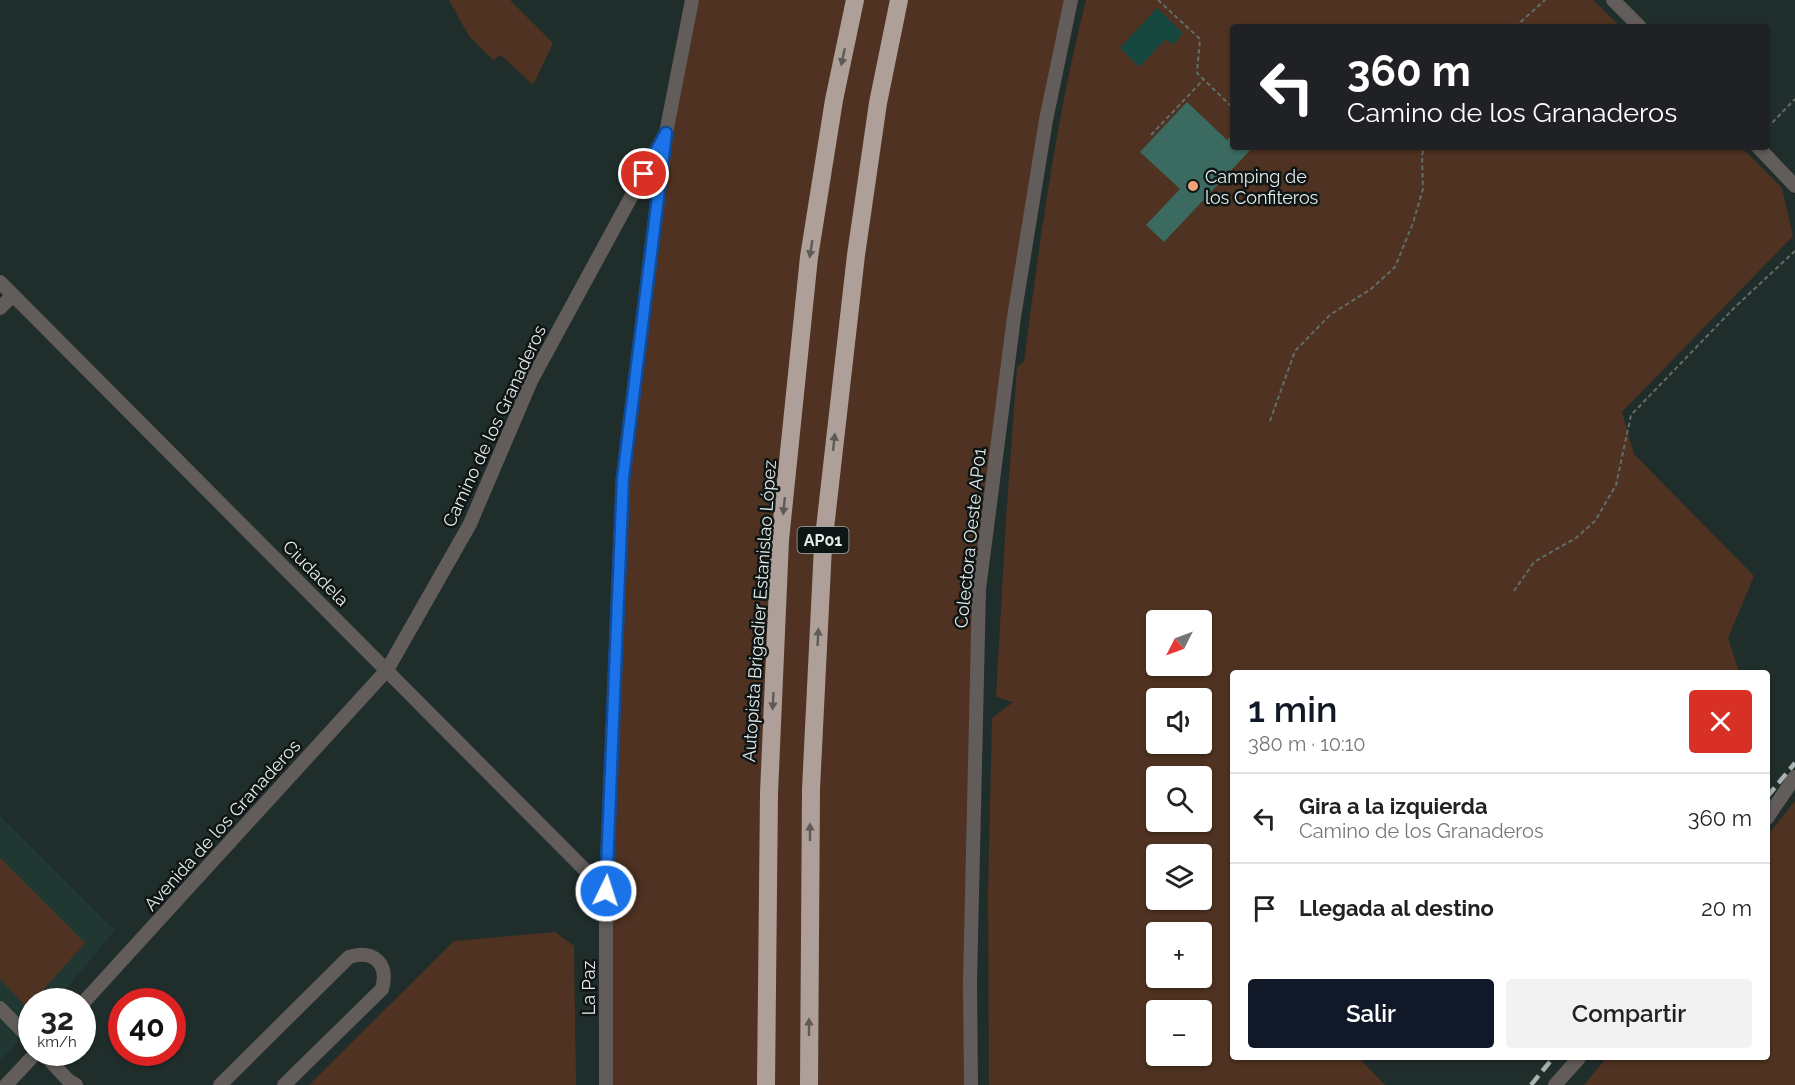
<!DOCTYPE html>
<html lang="es">
<head>
<meta charset="utf-8">
<style>
  body { margin:0; font-family:Raleway,sans-serif; background:#f2f2f2; color:#222; height:100vh; display:flex; flex-direction:column; font-size:22px; white-space:nowrap }
  * { box-sizing:border-box; margin:0 }
  p { font-size:20px; color:#767676 }
  .icon { flex:none; width:33px; height:33px; fill:none; stroke:currentColor; stroke-width:2; stroke-linecap:round; stroke-linejoin:round }
  .map { position:relative; flex:1; overflow:hidden }
  .drawer { position:absolute; left:1230px; top:670px; width:540px; height:390px; display:flex; flex-direction:column; background:#fff; border-radius:6px; box-shadow:0 2px 4px #0004 }
  .drawer>* { flex:none }
  .guide { position:absolute; left:1230px; top:24px; width:540px; height:126px; border-radius:6px; box-shadow:0 2px 4px #0004; background:#202124; color:#fff; overflow:hidden }
  .needle { width:39px; rotate:228deg }
  .controls { position:absolute; left:1146px; top:610px; display:grid; gap:12px }
  .controls a { display:grid; place-items:center; width:66px; height:66px; border-radius:6px; background:#fff; box-shadow:0 2px 4px #0004; font-size:30px }
  .speed { position:absolute; left:18px; top:988px; display:flex; gap:12px; font-size:30px; font-weight:700; text-align:center }
  .speed>* { display:grid; place-content:center; width:78px; height:78px; border-radius:50%; background:#fff; box-shadow:0 2px 4px #0004; line-height:1 }
  .speed small { font-size:15px; font-weight:400 }
  .speed .limit { border:9px solid #d22; background:#fff; color:#111 }
  .pin { position:absolute; display:grid; place-items:center; width:51px; height:51px; color:#fff; margin:-26px; border:3px solid #fff; border-radius:50%; box-shadow:0 2px 6px #0007 }
  .me { position:absolute; width:66px; margin:-33px; rotate:4deg; stroke-linejoin:round; filter:drop-shadow(0 0 4px #0008) }
  .turn { display:flex; align-items:center; gap:21px; height:126px; padding:0 18px; font-size:27px }
  .turn .icon { width:78px; height:78px; stroke-width:2.5 }
  .turn b { display:block; font-size:42px; line-height:51px }
  .round { display:grid; place-items:center; flex:none; width:63px; height:63px; border-radius:6px; background:#f2f2f2 }
  .summary { display:flex; align-items:center; justify-content:space-between; height:102px; padding:0 18px }
  h1 { font-size:36px; font-weight:600; line-height:45px; color:#111827 }
  .primary-button { display:flex; gap:12px; margin-top:auto; padding:12px 18px }
  .primary-button a { flex:1; height:69px; border-radius:6px; background:#111827; color:#fff; font-size:24px; font-weight:600; line-height:69px; text-align:center }
  .primary-button a+a { background:#f2f2f2; color:#222 }
  ul { padding:0; list-style:none }
  li { display:flex; align-items:center; gap:18px; height:90px; padding:0 18px; border-top:2px solid #e0e0e0 }
  li div { flex:1 }
  li b { display:block; font-size:22px }
  li em { font-style:normal }
  .map>svg:first-child { display:block }
</style>
</head>
<body>
<div class="map">
<svg width="1795" height="1085" viewBox="0 0 1795 1085">
  <rect width="100%" height="100%" fill="#202e2b"/>
  <polygon fill="#203732" points="0,816 115,930 55,1002 32,1002 31,1027 0,1061"/>
  <g fill="#4f3221" fill-rule="evenodd">
    <polygon points="449,0 510,0 553,43 533,85 501,55 493,60 469,36"/>
    <polygon points="692,0 1071,0 1046,120 979,589 971,1085 606,1085 623,478"/>
    <path d="M 1086,0 L 1593,0 L 1621,27 L 1233,27 L 1233,147 L 1741,147 L 1782,188 L 1793,236 L 1622,412 L 1634,454 L 1754,576 L 1728,638 L 1739,671 L 1737,674 L 1233,674 L 1233,1058 L 1359,1058 L 1385,1085 L 989,1085 L 988,894 L 992,718 L 1013,702 L 996,697 L 1006,519 L 1017,367 L 1024,361 C 1040,240 1056,118 1086,0 ZM 1156,621 L 1202,621 L 1202,666 L 1156,666 ZM 1156,699 L 1202,699 L 1202,744 L 1156,744 ZM 1156,777 L 1202,777 L 1202,822 L 1156,822 ZM 1156,855 L 1202,855 L 1202,900 L 1156,900 ZM 1156,933 L 1202,933 L 1202,978 L 1156,978 ZM 1156,1011 L 1202,1011 L 1202,1056 L 1156,1056 Z"/>
    <polygon points="1795,801 1795,1085 1584,1085 1606,1058 1767,1058 1767,836"/>
    <polygon points="0,858 85,943 26,1009 22,1002 0,979"/>
    <polygon points="555,932 574,946 576,1085 309,1085 454,941"/>
  </g>
  <polygon fill="#16473f" points="1157,8 1183,33 1173,45 1166,39 1139,67 1120,48"/>
  <polygon fill="#3b6a61" points="1187,102 1227,140 1233,134 1233,147 1253,147 1164,242 1146,225 1180,189 1140,152"/>
  <g fill="none" stroke-linecap="round" stroke-linejoin="round">
    <g stroke="#616d6b" stroke-width="2" stroke-dasharray="4.5 3" stroke-linecap="butt">
      <polyline points="1158,0 1200,39 1197,73 1233,108"/>
      <polyline points="1515,27 1545,0"/>
      <polyline points="1767,128 1795,99"/>
      <polyline points="1151,135 1204,79"/>
      <polyline points="1270,421 1295,351 1330,315 1371,289 1395,267 1413,223 1423,189 1422,156 1424,147"/>
      <polyline points="1514,591 1534,562 1576,538 1595,521 1616,485 1631,415 1735,307 1795,251"/>
    </g>
    <g stroke="#625d5a" stroke-width="14">
      <polyline points="1613,0 1640,27"/>
      <polyline points="1758,147 1795,186"/>
      <polyline points="0,282 606,891"/>
      <polyline points="0,308 13,295"/>
      <polyline points="1767,818 1795,777"/>
      <polyline points="82,1004 387,670 470,524 531,381 662,140"/>
      <polyline points="0,1008 32,1041"/>
      <polyline points="43,1053 68,1080 76,1085"/>
      <polyline points="6,1085 36,1053"/>
      <path d="M 220,1085 L 349,957 C 374,949 389,964 382,989 L 284,1085"/>
      <polyline points="606,1085 606,891 623,478 666,133 692,0"/>
      <polyline points="971,1085 970,982 979,589 1014,317 1046,120 1071,0"/>
      <polyline points="1555,1085 1579,1058"/>
    </g>
    <g stroke="#aea099" stroke-width="18">
      <polyline points="766,1085 769,793 780,540 809,257 834,100 855,0"/>
      <polyline points="809,1085 811,789 823,546 856,255 878,103 899,0"/>
    </g>
    <g stroke="#a8b2b0" stroke-width="4.5" stroke-dasharray="12 6" stroke-linecap="butt">
      <polyline points="1767,797 1795,763"/>
      <polyline points="1531,1085 1553,1058"/>
    </g>
  </g>
  <defs><path id="oneway-solid" d="M-6-.8H1V-3.2L6.5 0L1 3.2V.8H-6Z" transform="scale(1.5)"/></defs>
  <g fill="#5e5a56">
    <use href="#oneway-solid" transform="translate(843 57) rotate(102)"/>
    <use href="#oneway-solid" transform="translate(811 249) rotate(99)"/>
    <use href="#oneway-solid" transform="translate(834 442) rotate(-84)"/>
    <use href="#oneway-solid" transform="translate(784 506) rotate(96)"/>
    <use href="#oneway-solid" transform="translate(818 637) rotate(-87)"/>
    <use href="#oneway-solid" transform="translate(773 701) rotate(93)"/>
    <use href="#oneway-solid" transform="translate(810 832) rotate(-90)"/>
    <use href="#oneway-solid" transform="translate(809 1027) rotate(-90)"/>
  </g>
  <g fill="none" stroke-linecap="round" stroke-linejoin="round">
    <g stroke="#114b97" stroke-width="15">
      <polyline id="route" points="606,891 623,478 666,133 644,174"/>
    </g>
    <use href="#route" stroke="#1a73e8" stroke-width="10"/>
  </g>
  <circle fill="#efa377" stroke="#0f1514" stroke-width="2" cx="1193" cy="186" r="6"/>
  <g text-anchor="middle" dominant-baseline="central" stroke-width="5" stroke-linejoin="round" paint-order="stroke">
    <rect fill="#0f1514" stroke="#a3acaa" stroke-width="1.5" x="797.5" y="527" width="51" height="26" rx="4.5"/>
    <g font-size="16" font-weight="bold" fill="#e3ecea">
      <text x="823" y="540">AP01</text>
    </g>
    <g font-size="18" fill="#e3ecea" stroke="#0f1514" text-anchor="start">
      <text x="1205" y="176">Camping de<tspan x="1205" dy="21">los Confiteros</tspan></text>
    </g>
    <g font-size="18" fill="#e3ecea" stroke="#0f1514">
      <text transform="translate(494 426) rotate(-65)">Camino de los Granaderos</text>
      <text transform="translate(970 538) rotate(-84)">Colectora Oeste AP01</text>
      <text transform="translate(316 573) rotate(45)">Ciudadela</text>
      <text transform="translate(759 611) rotate(-86)">Autopista Brigadier Estanislao López</text>
      <text transform="translate(222 825) rotate(-48)">Avenida de los Granaderos</text>
      <text transform="translate(588 988) rotate(-90)">La Paz</text>
    </g>
  </g>
</svg>
<div class="controls">
<a><svg class="needle" viewBox="-14 -14 28 28"><path d="M0-13l5 13h-10z" fill="#e53935"/><path d="M0 13l5-13h-10z" fill="#767676"/></svg></a>
<a><svg class="icon" aria-label="sound" viewBox="0 0 24 24"><path d="M4 9h4l5-4v14l-5-4H4zM17 9q2 3 0 6"/></svg></a>
<a><svg class="icon" aria-label="search" viewBox="0 0 24 24"><circle cx="10" cy="10" r="6"/><path d="M15 15l6 6"/></svg></a>
<a><svg class="icon" aria-label="layers" viewBox="0 0 24 24"><path d="M12 4l9 5-9 5-9-5zM3 14l9 5 9-5"/></svg></a>
<a>+</a>
<a>−</a>
</div>
<div class="speed"><div>32<small>km/h</small></div><div class="limit">40</div></div>
<div class="pin" style="left:644px;top:174px;background:#d93025"><svg class="icon" aria-label="arrive" viewBox="0 0 24 24"><path d="M6 21V4h12l-3 4 3 4H6"/></svg></div>
<svg class="me" style="left:606px;top:891px" viewBox="-20 -20 40 40"><circle r="17" fill="#1a73e8" stroke="#fff" stroke-width="3"/><path d="M0-11L8 9 0 5-8 9z" fill="#fff"/></svg>
<div class="guide">
<div class="turn"><svg class="icon" aria-label="left" viewBox="0 0 24 24"><path d="M17 20v-9H6M10 6l-5 5 5 5"/></svg><div><b>360 m</b>Camino de los Granaderos</div></div>
</div>
<section class="drawer">
<div class="summary"><div><h1>1 min</h1><p>380 m · 10:10</p></div><a class="round" style="background:#d93025;color:#fff"><svg class="icon" aria-label="close" viewBox="0 0 24 24"><path d="M6 6l12 12M18 6L6 18"/></svg></a></div>
<ul>
<li><svg class="icon" aria-label="left" viewBox="0 0 24 24"><path d="M17 20v-9H6M10 6l-5 5 5 5"/></svg><div><b>Gira a la izquierda</b><p>Camino de los Granaderos</p></div><em>360 m</em></li>
<li><svg class="icon" aria-label="arrive" viewBox="0 0 24 24"><path d="M6 21V4h12l-3 4 3 4H6"/></svg><div><b>Llegada al destino</b></div><em>20 m</em></li>
</ul>
<div class="primary-button"><a>Salir</a><a>Compartir</a></div>
</section>
</div>
</body>
</html>
